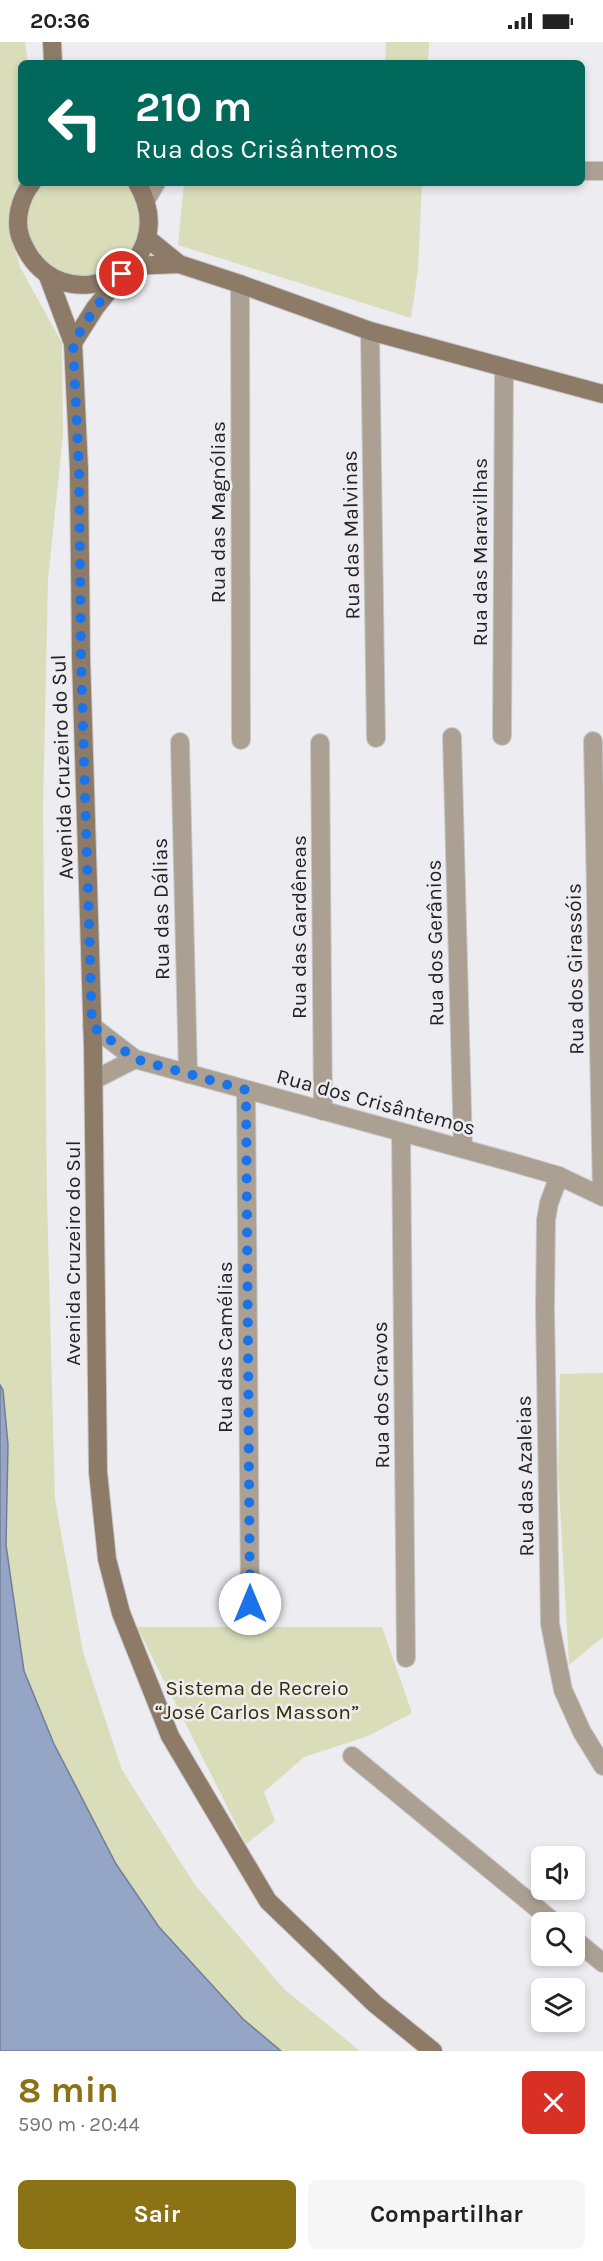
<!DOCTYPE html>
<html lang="pt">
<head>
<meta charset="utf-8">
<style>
  body { margin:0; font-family:Karla,sans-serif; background:#f6f6f6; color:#222; height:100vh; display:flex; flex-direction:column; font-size:22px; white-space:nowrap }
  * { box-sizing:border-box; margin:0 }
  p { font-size:20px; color:#767676 }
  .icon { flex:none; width:33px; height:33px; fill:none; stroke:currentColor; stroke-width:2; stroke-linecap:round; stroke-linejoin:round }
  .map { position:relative; height:2009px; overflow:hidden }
  .details { display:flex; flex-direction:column; background:#fff; flex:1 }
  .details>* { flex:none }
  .top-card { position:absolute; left:18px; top:18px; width:567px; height:126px; border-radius:9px; box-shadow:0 3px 9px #0003; background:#00695c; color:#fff; overflow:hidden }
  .buttons { position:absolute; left:531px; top:1804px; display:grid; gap:12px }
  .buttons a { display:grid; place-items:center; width:54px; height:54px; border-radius:9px; background:#fff; box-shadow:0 3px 9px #0003; font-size:30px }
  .pin { position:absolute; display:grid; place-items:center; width:51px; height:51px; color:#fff; margin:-26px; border:3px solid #fff; border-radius:50%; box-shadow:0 2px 6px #0007 }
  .me { position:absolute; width:66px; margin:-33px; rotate:0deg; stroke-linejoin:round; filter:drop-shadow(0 0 4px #0008) }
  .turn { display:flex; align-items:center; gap:21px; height:126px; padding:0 18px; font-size:27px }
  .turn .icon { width:78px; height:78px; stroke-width:2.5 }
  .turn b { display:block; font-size:42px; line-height:51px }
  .round { display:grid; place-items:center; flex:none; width:63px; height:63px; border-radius:9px; background:#f6f6f6 }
  .head { display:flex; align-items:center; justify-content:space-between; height:102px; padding:0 18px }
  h1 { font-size:36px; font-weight:700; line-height:45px; color:#8a7215 }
  .cta { display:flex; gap:12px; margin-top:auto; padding:12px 18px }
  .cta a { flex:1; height:69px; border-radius:9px; background:#8a7215; color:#fff; font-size:24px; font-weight:700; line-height:69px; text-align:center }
  .cta a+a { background:#f6f6f6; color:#222 }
  .status { display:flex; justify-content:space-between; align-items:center; height:42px; padding:0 30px; background:#fff; direction:ltr }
  .status svg { height:16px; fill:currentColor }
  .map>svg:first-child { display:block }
</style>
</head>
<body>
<div class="status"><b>20:36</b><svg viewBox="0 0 49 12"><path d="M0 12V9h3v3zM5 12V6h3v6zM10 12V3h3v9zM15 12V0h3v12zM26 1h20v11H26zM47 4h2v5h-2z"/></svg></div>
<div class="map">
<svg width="603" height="2009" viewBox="0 0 603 2009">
  <rect width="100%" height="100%" fill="#ececf1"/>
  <g fill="#daddba">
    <polygon points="0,0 25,0 28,21 21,21 21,141 14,149 11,191 20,225 62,301 63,393 48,538 43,768 47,1158 55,1458 83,1610 122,1728 195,1843 284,1947 360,2009 281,2009 243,1977 159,1885 116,1822 54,1702 24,1629 6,1503 8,1403 0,1349"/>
    <polygon points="386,0 429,0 428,21 385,21"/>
    <path d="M 42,141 L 125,141 C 138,154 143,174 138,192 C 130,220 103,241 72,234 C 65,233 58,227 52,223 C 49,221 43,219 40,216 C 19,197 24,160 42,141 Z"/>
    <polygon points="184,141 422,141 418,228 411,276 178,203"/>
    <polygon points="603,1331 603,1595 569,1623 558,1429 560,1332"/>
    <polygon points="137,1585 382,1585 412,1671 368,1694 304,1715 264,1750 275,1779 246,1802"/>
  </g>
  <polygon fill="#94a5c6" stroke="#727e96" stroke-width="1.5" points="0,1343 3,1348 8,1403 6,1503 24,1629 54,1702 116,1822 159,1885 243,1977 281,2009 0,2009"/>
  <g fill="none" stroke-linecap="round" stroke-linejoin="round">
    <g stroke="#c8c8cc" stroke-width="20">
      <g id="street">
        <polyline points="582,129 603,129"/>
        <polyline points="146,158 156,141"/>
        <polyline points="240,242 241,698"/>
        <polyline points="370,289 376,696"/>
        <polyline points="502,694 504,327"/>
        <polyline points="452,695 463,1106"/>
        <polyline points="593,699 602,1154"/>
        <polyline points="180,700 188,1032"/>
        <polyline points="320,701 323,1069"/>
        <polyline points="92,984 135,1017 511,1120 559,1134 603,1155"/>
        <polyline points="94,1038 135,1017"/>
        <polyline points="246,1048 250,1562"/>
        <polyline points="401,1090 406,1616"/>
        <polyline points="559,1134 549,1161 546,1178 545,1266 550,1582 563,1648 582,1690 603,1724"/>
        <polyline points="352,1714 555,1881"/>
        <polyline points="574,1897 603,1921"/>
      </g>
    </g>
    <g stroke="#c8c8cc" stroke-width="20">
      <g id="secondary">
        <polyline points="52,0 53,21"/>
        <path d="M 32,141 C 20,156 14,179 21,197 C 57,289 188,228 137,141"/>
        <polyline points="147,196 179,222"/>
        <polyline points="131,224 179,222 240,242 370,289 603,352"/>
        <polyline points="48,234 73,301 79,427 81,616 93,1005 98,1430 107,1517 121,1571 170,1694 268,1859 375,1962 433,2009"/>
        <polyline points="73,301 95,266 119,236"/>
      </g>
    </g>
    <use href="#street" stroke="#aca093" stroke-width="18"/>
    <use href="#secondary" stroke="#8d7b68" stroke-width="18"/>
  </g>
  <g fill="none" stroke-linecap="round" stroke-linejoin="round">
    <polyline stroke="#1a73e8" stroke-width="10" stroke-dasharray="0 18" points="122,232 95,266 73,301 79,427 81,616 92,984 135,1017 246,1048 250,1562"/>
  </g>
  <g text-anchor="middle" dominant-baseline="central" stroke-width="5" stroke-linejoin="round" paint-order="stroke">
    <g font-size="21" fill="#232325" stroke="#ececf1">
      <text transform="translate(218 470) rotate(-90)">Rua das Magnólias</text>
      <text transform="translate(351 493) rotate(-91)">Rua das Malvinas</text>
      <text transform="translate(480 510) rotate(-90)">Rua das Maravilhas</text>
      <text transform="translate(62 725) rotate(-92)">Avenida Cruzeiro do Sul</text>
      <text transform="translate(161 867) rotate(-91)">Rua das Dálias</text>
      <text transform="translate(299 885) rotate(-90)">Rua das Gardêneas</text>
      <text transform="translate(435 901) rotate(-91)">Rua dos Gerânios</text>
      <text transform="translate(575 927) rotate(-91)">Rua dos Girassóis</text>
      <text transform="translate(376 1060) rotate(15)">Rua dos Crisântemos</text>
      <text transform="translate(73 1211) rotate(-90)">Avenida Cruzeiro do Sul</text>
      <text transform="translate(225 1305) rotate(-90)">Rua das Camélias</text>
      <text transform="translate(381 1353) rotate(-91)">Rua dos Cravos</text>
      <text transform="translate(525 1434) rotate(-91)">Rua das Azaleias</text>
    </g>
    <g font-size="21" fill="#303101" stroke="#ececf1">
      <text x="257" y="1646">Sistema de Recreio<tspan x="257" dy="24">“José Carlos Masson”</tspan></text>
    </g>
  </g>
</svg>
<div class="buttons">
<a><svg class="icon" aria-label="sound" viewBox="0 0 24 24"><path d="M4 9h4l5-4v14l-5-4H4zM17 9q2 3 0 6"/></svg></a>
<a><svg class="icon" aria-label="search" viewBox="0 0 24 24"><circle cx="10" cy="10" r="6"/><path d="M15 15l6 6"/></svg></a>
<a><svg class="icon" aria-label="layers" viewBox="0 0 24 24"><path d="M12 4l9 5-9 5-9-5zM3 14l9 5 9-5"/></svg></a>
</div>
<div class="pin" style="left:122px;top:232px;background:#d93025"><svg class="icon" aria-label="arrive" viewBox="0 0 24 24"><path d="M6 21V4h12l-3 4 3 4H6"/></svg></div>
<svg class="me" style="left:250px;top:1562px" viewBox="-20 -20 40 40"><circle r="19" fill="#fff"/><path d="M0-13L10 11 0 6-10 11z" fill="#1a73e8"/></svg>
<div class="top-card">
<div class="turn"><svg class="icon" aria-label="left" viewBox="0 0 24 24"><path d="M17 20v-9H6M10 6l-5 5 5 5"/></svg><div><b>210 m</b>Rua dos Crisântemos</div></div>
</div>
</div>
<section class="details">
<div class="head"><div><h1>8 min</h1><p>590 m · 20:44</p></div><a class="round" style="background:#d93025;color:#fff"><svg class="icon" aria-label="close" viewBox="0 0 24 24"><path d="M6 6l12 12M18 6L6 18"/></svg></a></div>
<div class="cta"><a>Sair</a><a>Compartilhar</a></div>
</section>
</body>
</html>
